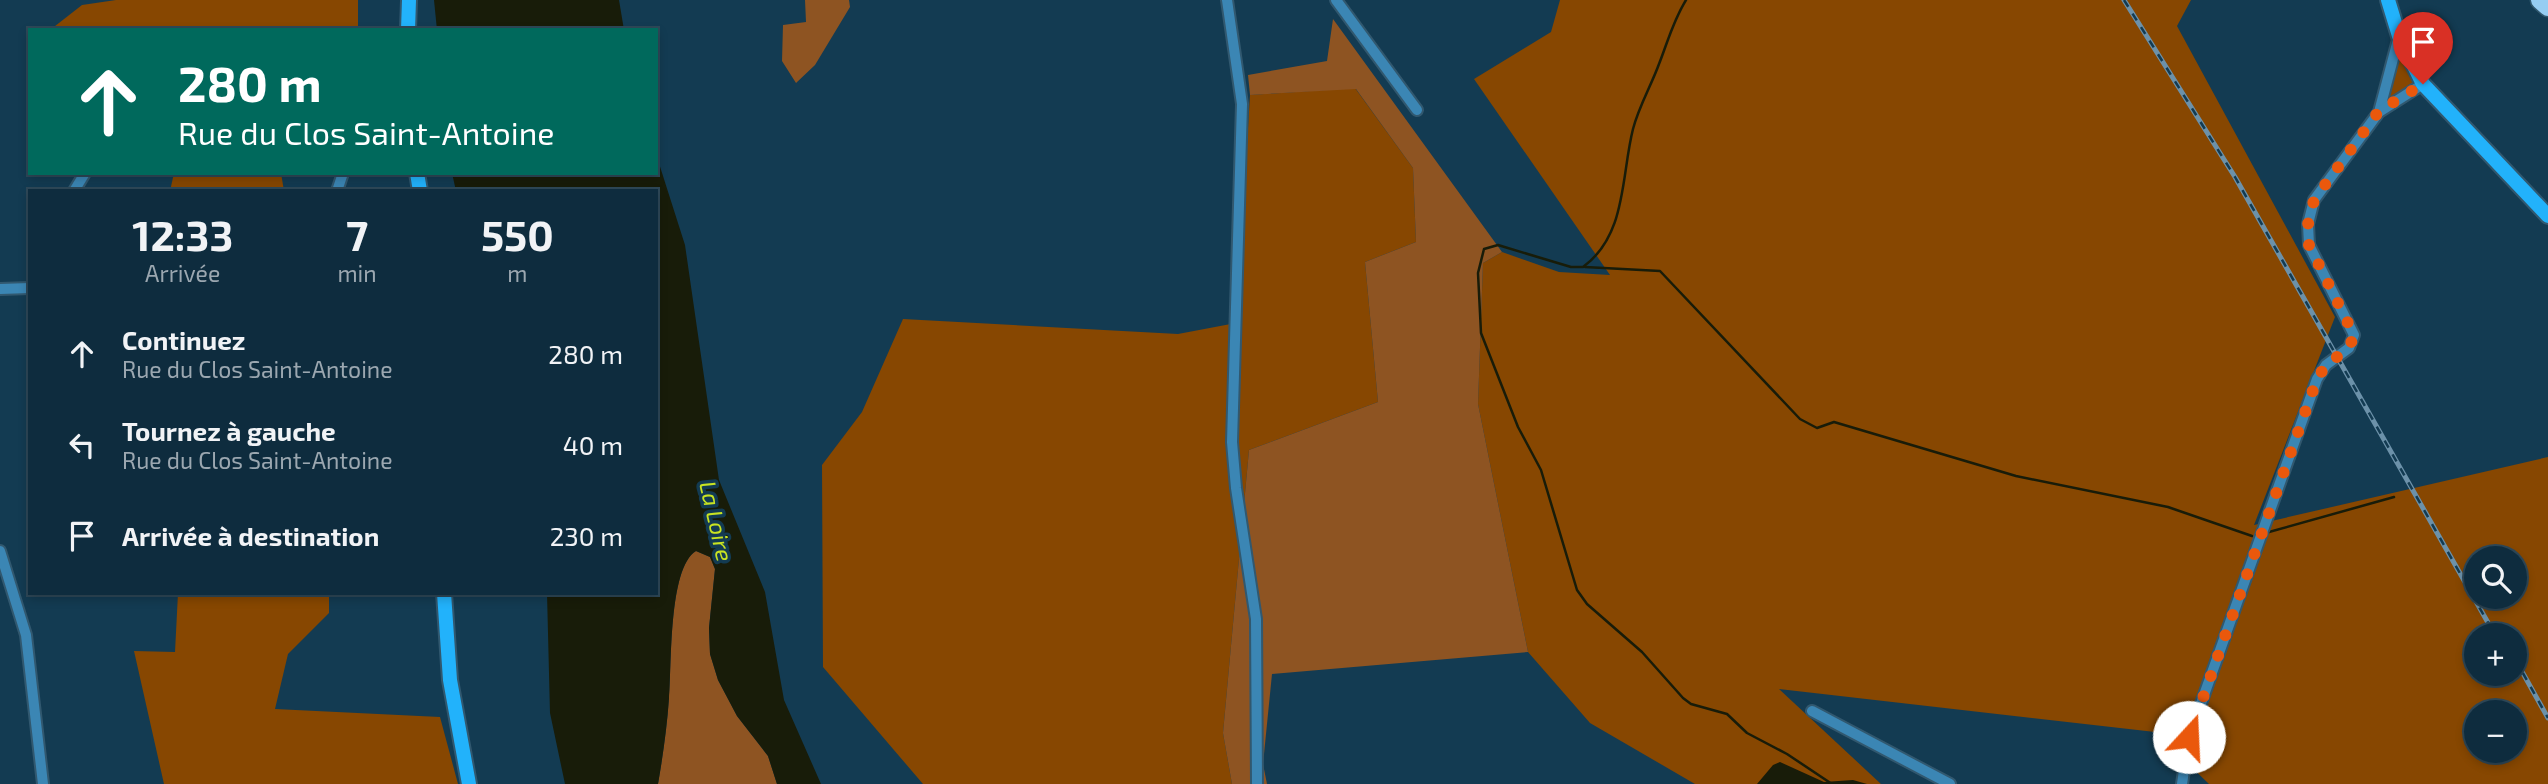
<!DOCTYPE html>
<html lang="fr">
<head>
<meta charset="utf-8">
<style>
  body { margin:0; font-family:"Exo 2",sans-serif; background:#173445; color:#f1f3f6; height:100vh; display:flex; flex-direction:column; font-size:26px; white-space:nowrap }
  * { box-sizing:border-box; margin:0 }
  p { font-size:23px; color:#9ba7b0 }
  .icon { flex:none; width:38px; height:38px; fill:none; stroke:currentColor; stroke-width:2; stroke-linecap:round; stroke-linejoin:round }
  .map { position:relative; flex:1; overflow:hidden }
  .sheet { position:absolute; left:28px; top:189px; width:630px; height:406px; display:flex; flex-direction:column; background:#0e2c3e; border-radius:0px; box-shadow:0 4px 10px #0003,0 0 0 2px #2e4858 }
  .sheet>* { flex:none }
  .guide { position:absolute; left:28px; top:28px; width:630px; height:147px; border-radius:0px; box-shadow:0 4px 10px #0003,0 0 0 2px #2e4858; background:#00695c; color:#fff; overflow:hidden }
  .tools { position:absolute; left:2464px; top:546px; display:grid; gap:14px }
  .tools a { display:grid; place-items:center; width:63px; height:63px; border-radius:50%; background:#0e2c3e; box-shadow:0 4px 10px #0003,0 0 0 2px #2e4858; font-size:35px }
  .pin { position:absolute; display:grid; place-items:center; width:60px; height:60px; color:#fff; margin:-72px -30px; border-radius:50% 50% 50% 0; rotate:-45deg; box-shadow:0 0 7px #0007 }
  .pin .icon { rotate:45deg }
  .me { position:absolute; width:77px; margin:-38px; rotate:20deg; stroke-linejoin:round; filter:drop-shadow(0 0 5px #0008) }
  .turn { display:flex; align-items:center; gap:24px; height:147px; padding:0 35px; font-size:32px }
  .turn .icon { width:91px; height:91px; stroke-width:2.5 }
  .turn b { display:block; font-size:49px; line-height:60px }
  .eta { display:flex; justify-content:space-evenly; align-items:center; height:119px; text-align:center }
  .eta b { font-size:42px; font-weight:700; line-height:49px }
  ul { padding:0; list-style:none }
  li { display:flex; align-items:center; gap:21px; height:91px; padding:0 35px }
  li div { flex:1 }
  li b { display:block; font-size:26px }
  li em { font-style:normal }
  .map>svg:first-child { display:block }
</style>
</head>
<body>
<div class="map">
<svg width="2548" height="784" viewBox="0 0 2548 784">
  <rect width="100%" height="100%" fill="#133b52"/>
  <g fill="#874701" fill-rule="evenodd">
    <polygon points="116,0 358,0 358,30 50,30 82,5"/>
    <path d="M 1560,0 L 2191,0 L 2177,26 L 2335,317 L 2254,525 L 2548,457 L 2548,784 L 2209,784 L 2155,732 L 1779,689 L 1881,784 L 1695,784 L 1590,723 L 1528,652 L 1478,404 L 1483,263 L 1502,252 L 1559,272 L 1610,275 L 1474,79 L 1551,32 ZM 2476,558 L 2515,558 L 2515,597 L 2476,597 ZM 2476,635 L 2515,635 L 2515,674 L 2476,674 ZM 2476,712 L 2515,712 L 2515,751 L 2476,751 Z"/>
    <polygon points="2400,52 2415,82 2391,98 2387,95 2395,57"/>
    <polygon points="1355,88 1413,168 1416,242 1365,262 1378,402 1249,450 1223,733 1232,784 923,784 823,667 822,465 862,412 903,319 1178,334 1236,323 1250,95"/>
    <polygon points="174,173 281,173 284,191 170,191"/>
    <polygon points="178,593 329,593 329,613 288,654 275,709 440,717 458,784 164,784 134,651 175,652"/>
  </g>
  <g fill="#8e5422">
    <polygon points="805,0 849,0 850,7 815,65 796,83 782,61 783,25 806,22"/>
    <polygon points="1333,19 1502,252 1483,263 1478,404 1528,652 1272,674 1263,764 1267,784 1232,784 1223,733 1249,450 1378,402 1365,262 1416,242 1413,168 1356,89 1250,95 1248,75 1327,61"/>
    <path d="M 696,551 L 710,557 L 715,569 L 709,628 L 710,654 L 718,680 L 737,716 L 768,756 L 777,784 L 658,784 C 663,755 667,727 669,698 C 672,666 668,568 696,551 Z"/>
  </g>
  <g fill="#181c09">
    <polygon points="434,0 619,0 624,30 437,30"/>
    <path d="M 656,154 L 685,245 L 719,480 L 765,592 L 784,700 L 821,784 L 777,784 L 768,756 L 737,716 L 718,680 L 710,654 L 709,628 L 715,569 L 710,557 L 696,551 C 668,568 672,667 669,698 C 667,727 663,755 658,784 L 565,784 L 550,713 L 547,593 L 656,593 L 656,191 L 456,191 L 452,173 L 656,173 Z"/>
    <polygon points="1780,762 1824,782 1853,780 1867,784 1757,784 1773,765"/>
  </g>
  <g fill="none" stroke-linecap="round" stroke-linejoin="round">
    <g stroke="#181c09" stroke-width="2.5">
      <path d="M 1686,0 C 1673,21 1668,41 1659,64 C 1651,86 1639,106 1633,129 C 1621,176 1627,235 1583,267 L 1571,267 L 1498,245 L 1484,249 L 1478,273 L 1481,333 L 1518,427 L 1541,470 L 1577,590 L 1587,604 L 1642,652 L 1683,698 L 1691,704 L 1727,714 L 1747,733 L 1787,754 L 1832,784"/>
      <polyline points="1585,267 1660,271 1800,419 1817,428 1834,422 2016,476 2168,507 2252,536"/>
      <polyline points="2269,532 2394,497"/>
    </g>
    <g stroke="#31586f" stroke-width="14">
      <g id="street">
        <polyline points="1227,0 1242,104 1232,442 1236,488 1256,619 1257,784"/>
        <polyline points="1336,0 1417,110"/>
        <polyline points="2379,112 2399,36"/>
        <polyline points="74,191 85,173"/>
        <polyline points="337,191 343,173"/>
        <polyline points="0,289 30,288"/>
        <polyline points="0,551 26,635 43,784"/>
        <polyline points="1812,711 1950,784"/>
        <polyline points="2182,784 2189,737 2317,379 2326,365 2349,348 2354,335 2309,245 2308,224 2314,200 2379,112 2423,84"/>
      </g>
    </g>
    <g stroke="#31586f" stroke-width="18">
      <g id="secondary">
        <polyline points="2388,0 2399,36 2423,84 2548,216"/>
        <polyline points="408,30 409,0"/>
        <polyline points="417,173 420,191"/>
        <polyline points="444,593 450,680 469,784"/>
      </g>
    </g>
    <g stroke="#31586f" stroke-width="21">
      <polyline id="primary" points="2540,0 2548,7"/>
    </g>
    <use href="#street" stroke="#3b86b4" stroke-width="10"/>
    <use href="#secondary" stroke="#22b2fb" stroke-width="14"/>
    <use href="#primary" stroke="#96cdf2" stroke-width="18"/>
    <g stroke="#6c91a9" stroke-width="5">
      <g id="rail">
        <polyline points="2124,0 2235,177 2495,635"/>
        <polyline points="2515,659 2548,718"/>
      </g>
    </g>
    <use href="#rail" stroke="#133b52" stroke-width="2.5" stroke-dasharray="8" stroke-linecap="butt"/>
  </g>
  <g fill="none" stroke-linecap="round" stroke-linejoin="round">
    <polyline stroke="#ea580c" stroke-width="12" stroke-dasharray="0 21.6" points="2189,737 2317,379 2326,365 2349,348 2354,335 2309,245 2308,224 2314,200 2379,111 2423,84"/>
  </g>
  <g text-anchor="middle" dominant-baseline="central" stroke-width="7" stroke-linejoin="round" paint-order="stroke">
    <g font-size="23" font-style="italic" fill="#c9e422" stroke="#133b52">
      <text transform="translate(717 521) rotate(77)">La Loire</text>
    </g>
  </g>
</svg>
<div class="tools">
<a><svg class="icon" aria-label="search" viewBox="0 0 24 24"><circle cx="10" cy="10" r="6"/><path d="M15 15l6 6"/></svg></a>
<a>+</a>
<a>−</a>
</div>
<div class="pin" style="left:2423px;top:84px;background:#d93025"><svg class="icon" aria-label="arrive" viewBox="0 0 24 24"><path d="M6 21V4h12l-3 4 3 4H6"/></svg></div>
<svg class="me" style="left:2189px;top:737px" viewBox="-20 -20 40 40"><circle r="19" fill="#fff"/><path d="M0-13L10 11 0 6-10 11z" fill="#ea580c"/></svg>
<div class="guide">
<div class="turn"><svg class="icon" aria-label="ahead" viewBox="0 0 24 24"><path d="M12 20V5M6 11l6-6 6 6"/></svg><div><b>280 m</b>Rue du Clos Saint-Antoine</div></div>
</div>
<section class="sheet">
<div class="eta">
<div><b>12:33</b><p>Arrivée</p></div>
<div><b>7</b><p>min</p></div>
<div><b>550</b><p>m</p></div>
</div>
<ul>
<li><svg class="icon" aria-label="ahead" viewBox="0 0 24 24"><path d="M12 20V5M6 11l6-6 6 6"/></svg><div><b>Continuez</b><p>Rue du Clos Saint-Antoine</p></div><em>280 m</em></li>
<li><svg class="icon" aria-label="left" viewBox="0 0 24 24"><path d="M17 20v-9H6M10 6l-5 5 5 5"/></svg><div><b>Tournez à gauche</b><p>Rue du Clos Saint-Antoine</p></div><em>40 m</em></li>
<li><svg class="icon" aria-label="arrive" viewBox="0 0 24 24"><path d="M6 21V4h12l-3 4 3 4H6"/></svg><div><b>Arrivée à destination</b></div><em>230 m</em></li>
</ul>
</section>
</div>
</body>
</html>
